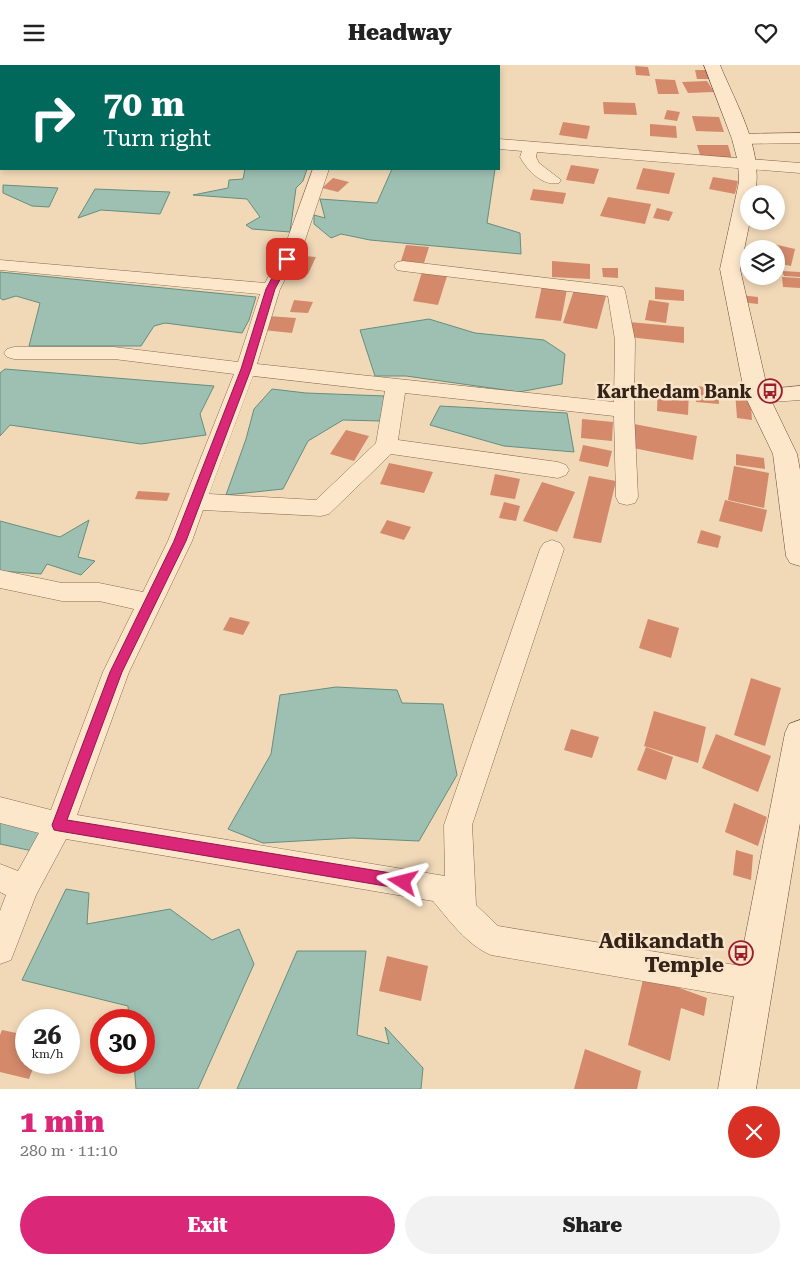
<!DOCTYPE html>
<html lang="en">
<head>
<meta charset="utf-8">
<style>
  body { margin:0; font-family:"Roboto Serif",serif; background:#f2f2f2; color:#222; height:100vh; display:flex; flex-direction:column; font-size:19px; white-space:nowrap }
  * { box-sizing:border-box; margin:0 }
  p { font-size:16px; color:#767676 }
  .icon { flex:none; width:28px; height:28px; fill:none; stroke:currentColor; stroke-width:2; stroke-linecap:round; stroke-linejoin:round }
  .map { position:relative; height:1024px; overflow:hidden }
  .panel { display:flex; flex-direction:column; background:#fff; flex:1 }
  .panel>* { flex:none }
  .top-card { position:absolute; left:0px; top:0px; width:500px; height:105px; box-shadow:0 2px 8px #0003; background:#00695c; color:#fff; overflow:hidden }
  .controls { position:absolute; left:740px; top:120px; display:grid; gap:10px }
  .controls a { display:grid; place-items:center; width:45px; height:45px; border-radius:50%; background:#fff; box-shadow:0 2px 8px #0003; font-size:25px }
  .speed { position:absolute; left:15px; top:944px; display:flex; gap:10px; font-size:25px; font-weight:700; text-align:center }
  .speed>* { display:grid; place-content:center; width:65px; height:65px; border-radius:50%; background:#fff; box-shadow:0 2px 8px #0003; line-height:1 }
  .speed small { font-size:12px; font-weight:400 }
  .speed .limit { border:8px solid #d22; background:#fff; color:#111 }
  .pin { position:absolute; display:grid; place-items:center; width:42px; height:42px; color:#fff; margin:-21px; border-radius:10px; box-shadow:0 2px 8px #0006 }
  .me { position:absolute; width:55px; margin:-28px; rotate:279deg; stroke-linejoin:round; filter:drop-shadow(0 0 4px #0008) }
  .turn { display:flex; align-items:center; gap:18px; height:105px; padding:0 20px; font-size:22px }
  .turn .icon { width:65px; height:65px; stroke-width:2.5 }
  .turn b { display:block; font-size:35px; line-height:42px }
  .round { display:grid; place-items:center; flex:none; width:52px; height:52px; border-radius:26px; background:#f2f2f2 }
  .headline { display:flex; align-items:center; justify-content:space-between; height:85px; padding:0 20px }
  h1 { font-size:30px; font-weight:800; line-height:38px; color:#db2777 }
  .button { display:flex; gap:10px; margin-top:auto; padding:10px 20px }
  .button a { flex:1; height:58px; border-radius:30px; background:#db2777; color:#fff; font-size:20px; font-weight:800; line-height:58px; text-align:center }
  .button a+a { background:#f2f2f2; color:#222 }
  header { display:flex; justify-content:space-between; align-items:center; height:65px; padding:0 20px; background:#fff; font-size:22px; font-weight:800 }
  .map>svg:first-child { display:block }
</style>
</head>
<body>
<header><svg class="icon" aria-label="menu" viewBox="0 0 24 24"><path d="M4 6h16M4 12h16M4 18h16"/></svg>Headway<svg class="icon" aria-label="heart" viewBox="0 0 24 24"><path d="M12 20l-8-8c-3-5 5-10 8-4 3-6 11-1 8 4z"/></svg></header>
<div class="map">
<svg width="800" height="1024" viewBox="0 0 800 1024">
  <rect width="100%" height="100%" fill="#f1d9b8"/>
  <g fill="#9dc0b2" stroke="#658e7f">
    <polygon points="245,104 307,104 303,116 296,123 290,167 252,164 246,160 260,152 247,134 193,130 228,123 229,115 243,114"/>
    <polygon points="392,104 495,104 487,158 520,168 521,189 370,175 341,169 331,173 314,159 314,150 325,153 320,134 377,138"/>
    <polygon points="3,120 58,123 49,142 32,141 3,128"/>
    <polygon points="95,124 170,127 160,149 101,145 78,153"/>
    <polygon points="0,207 256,232 249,255 242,268 165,258 154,261 141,281 29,281 40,238 16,231 3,235 0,233"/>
    <polygon points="429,254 475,268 544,275 565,289 562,319 519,327 406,311 375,311 360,265"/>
    <polygon points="5,304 214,321 200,349 206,370 141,379 10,360 0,371 0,308"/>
    <polygon points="272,324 306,328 385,331 380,356 343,355 308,376 283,424 226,430 246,374 254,344"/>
    <polygon points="440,341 567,348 574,387 504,381 430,360"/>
    <polygon points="89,455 78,492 95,496 81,510 47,499 41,509 0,506 0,456 60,472"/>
    <polygon points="336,622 397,625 402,638 443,639 457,710 419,776 352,773 263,778 228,764 271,689 280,630"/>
    <polygon points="0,757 55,768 42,788 0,779"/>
    <polygon points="66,824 89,828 87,859 170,844 212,875 239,864 254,899 198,1024 136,1024 134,998 144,998 144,955 129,955 128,941 22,915"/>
    <polygon points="297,886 366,886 357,970 389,979 385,962 423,1003 421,1024 237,1024"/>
  </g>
  <g fill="#d3896a">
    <polygon points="635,1 648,2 650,11 636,10"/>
    <polygon points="695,5 708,5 711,14 697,14"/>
    <polygon points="655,14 675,15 679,29 658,29"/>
    <polygon points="707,16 714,27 688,28 682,17"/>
    <polygon points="603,37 635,38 637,50 604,49"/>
    <polygon points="667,45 680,47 677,56 664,54"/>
    <polygon points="692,51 719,52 724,67 696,66"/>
    <polygon points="563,57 590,61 587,74 559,70"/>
    <polygon points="650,59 676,61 677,73 650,71"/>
    <polygon points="697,80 728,80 732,94 701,93"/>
    <polygon points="571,100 599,104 594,119 566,115"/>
    <polygon points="643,103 675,108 669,129 636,124"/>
    <polygon points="713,112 738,116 735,129 709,124"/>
    <polygon points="333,113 349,117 338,127 322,123"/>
    <polygon points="533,124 566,128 563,139 530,135"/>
    <polygon points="608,132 651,139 645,159 600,151"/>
    <polygon points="657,143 673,147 669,156 653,153"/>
    <polygon points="769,178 795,184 791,201 776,198 776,184 767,184"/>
    <polygon points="406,180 429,182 424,198 401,196"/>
    <polygon points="293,190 316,192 308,209 285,206"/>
    <polygon points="552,196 590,199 590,214 552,212"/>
    <polygon points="602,203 618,203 618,213 603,212"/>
    <polygon points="423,204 448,208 438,240 413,236"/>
    <polygon points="782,206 800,207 800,212 784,211"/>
    <polygon points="782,212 800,213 800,223 783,222"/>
    <polygon points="542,221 567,224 561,256 535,253"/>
    <polygon points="655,222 684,225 684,236 655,234"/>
    <polygon points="574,225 606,231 597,264 563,258"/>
    <polygon points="740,230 758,232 758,239 740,237"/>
    <polygon points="294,235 313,237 308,248 290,247"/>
    <polygon points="649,235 669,238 666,258 645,255"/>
    <polygon points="268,251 296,253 292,268 263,265"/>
    <polygon points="629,257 684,262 684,278 628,272"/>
    <polygon points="695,321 718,323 719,339 696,337"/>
    <polygon points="658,322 689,326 688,350 657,346"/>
    <polygon points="735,327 750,328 752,355 737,353"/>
    <polygon points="582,354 613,357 612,376 581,373"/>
    <polygon points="634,359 697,371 693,395 628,382"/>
    <polygon points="346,365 369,371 354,396 330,389"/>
    <polygon points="583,380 612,386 608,402 579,396"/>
    <polygon points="736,389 764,393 765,404 736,400"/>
    <polygon points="389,398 433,407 424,428 380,419"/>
    <polygon points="734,401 769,408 764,443 728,435"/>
    <polygon points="495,409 520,414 515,434 490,430"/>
    <polygon points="589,411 616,416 601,478 573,473"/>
    <polygon points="542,417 575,427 557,467 523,456"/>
    <polygon points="138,426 170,428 167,436 135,434"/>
    <polygon points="725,435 767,445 762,467 719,456"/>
    <polygon points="504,437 520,441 516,456 499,453"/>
    <polygon points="387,455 411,462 404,475 380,468"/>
    <polygon points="701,465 721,471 718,483 697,478"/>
    <polygon points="230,552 250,557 243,570 223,565"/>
    <polygon points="648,554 679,563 671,593 639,583"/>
    <polygon points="751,613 781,623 765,681 734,670"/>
    <polygon points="654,646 706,662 698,698 644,681"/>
    <polygon points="571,664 599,672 592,693 564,685"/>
    <polygon points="716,669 771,691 758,727 702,703"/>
    <polygon points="646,682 673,692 666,715 637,705"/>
    <polygon points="734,738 767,752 758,781 725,767"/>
    <polygon points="736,785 753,790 751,815 733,810"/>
    <polygon points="387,891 428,901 421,936 379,926"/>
    <polygon points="644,910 707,933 704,951 681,943 670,996 628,980"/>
    <polygon points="2,965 26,970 26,998 35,998 29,1014 0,1007 0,970"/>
    <polygon points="585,984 641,1006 637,1024 574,1024"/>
  </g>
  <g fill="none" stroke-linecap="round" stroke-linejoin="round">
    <g stroke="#886852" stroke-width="1">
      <g id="minor">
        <rect x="298" y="0" width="14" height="1"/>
        <polygon points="800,68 800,78 741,79 736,77 733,74 736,71 741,69"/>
        <path d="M 499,74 L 800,98 L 800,108 L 537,87 L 536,92 L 539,98 L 561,115 L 559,118 C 543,122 527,105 520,92 L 522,86 L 499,84 Z"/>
        <path d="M 313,104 L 329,104 L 304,178 L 280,224 L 257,299 L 614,337 L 615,275 L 608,231 L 403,206 L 397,205 L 394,201 L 397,197 L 403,196 L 623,222 L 625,226 L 635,275 L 634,345 L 638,432 L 635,438 L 627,440 L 619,438 L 616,432 L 614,351 L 405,328 L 398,375 L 558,397 L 566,400 L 569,405 L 566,410 L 558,413 L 391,389 L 329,449 L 321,451 L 203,445 L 192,476 L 129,607 L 77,750 L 445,811 L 444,760 L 540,484 L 544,478 L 552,475 L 560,478 L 564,484 L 472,760 L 476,840 L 498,861 L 754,903 L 765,908 L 770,919 L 765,930 L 754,935 L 491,890 C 467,880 449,855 433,836 L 66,774 L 36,830 L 11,895 L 0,899 L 0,846 L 6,830 L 0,827 L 0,799 L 18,806 L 39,768 L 0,758 L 0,732 L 51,745 L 103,607 L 134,544 L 99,536 L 62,536 L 0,523 L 0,505 L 62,518 L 99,518 L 143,527 L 168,476 L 234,309 L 114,294 L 14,294 L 7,292 L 4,288 L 7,284 L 14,282 L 114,282 L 238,297 L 260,229 L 0,205 L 0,195 L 265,218 L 286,178 ZM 253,311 L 385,326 L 376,378 L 316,435 L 209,429 Z"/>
        <polygon points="800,321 800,335 757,338 750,336 747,331 750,326"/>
      </g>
    </g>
    <g stroke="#694936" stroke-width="1">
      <g id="secondary">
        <path d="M 704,0 L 720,0 C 736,39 764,85 755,129 L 749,129 L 750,156 L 740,204 L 769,331 L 797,389 L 800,405 L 800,501 L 790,498 L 786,491 L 773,389 L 745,331 L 720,204 L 739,117 L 738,97 L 732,74 Z"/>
        <polygon points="800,655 800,758 756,1024 718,1024 736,919 785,668 789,659"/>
      </g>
    </g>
    <use href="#minor" fill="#fce7cb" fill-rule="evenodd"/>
    <use href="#secondary" fill="#fce7cb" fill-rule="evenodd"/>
  </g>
  <polygon fill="#db2777" stroke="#8e194d" points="287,191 291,194 275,224 251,304 186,476 122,607 67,755 403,810 408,812 410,817 408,822 403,824 59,766 54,765 52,760 110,607 174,476 241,304 266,224 282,194"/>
  <defs>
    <g id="bus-ring" transform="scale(1.25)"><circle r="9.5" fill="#f8e4c8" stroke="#9b1d2e" stroke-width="1.5"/><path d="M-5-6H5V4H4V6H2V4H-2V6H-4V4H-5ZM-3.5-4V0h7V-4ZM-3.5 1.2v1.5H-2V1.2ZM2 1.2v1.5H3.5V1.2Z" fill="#9b1d2e"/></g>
  </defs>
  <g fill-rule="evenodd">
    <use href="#bus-ring" x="770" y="326"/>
    <use href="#bus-ring" x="741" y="888"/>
  </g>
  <g text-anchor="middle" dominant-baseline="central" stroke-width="5" stroke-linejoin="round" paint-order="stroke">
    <g font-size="18" font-weight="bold" fill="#352319" stroke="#f8e4c8" text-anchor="end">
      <text x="752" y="326">Karthedam Bank</text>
    </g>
    <g font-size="21" font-weight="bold" fill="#352319" stroke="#f8e4c8" text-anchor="end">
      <text x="724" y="876">Adikandath<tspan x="724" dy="24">Temple</tspan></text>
    </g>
  </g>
</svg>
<div class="controls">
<a><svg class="icon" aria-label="search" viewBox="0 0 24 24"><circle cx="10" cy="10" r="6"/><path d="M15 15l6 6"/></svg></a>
<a><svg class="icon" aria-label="layers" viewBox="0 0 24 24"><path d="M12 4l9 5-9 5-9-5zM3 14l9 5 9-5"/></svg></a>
</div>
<div class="speed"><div>26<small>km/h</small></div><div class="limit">30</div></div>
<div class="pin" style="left:287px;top:194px;background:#d93025"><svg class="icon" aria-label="arrive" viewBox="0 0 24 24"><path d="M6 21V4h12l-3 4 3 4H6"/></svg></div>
<svg class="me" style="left:403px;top:817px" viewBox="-20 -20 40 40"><path d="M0-17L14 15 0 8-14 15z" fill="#db2777" stroke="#fff" stroke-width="4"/></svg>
<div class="top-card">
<div class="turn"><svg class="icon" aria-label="right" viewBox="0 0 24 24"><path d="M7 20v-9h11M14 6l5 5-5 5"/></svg><div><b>70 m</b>Turn right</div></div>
</div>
</div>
<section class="panel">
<div class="headline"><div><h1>1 min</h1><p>280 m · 11:10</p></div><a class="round" style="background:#d93025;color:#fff"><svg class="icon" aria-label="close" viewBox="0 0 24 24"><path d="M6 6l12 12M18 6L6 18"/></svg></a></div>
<div class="button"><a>Exit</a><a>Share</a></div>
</section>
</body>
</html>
